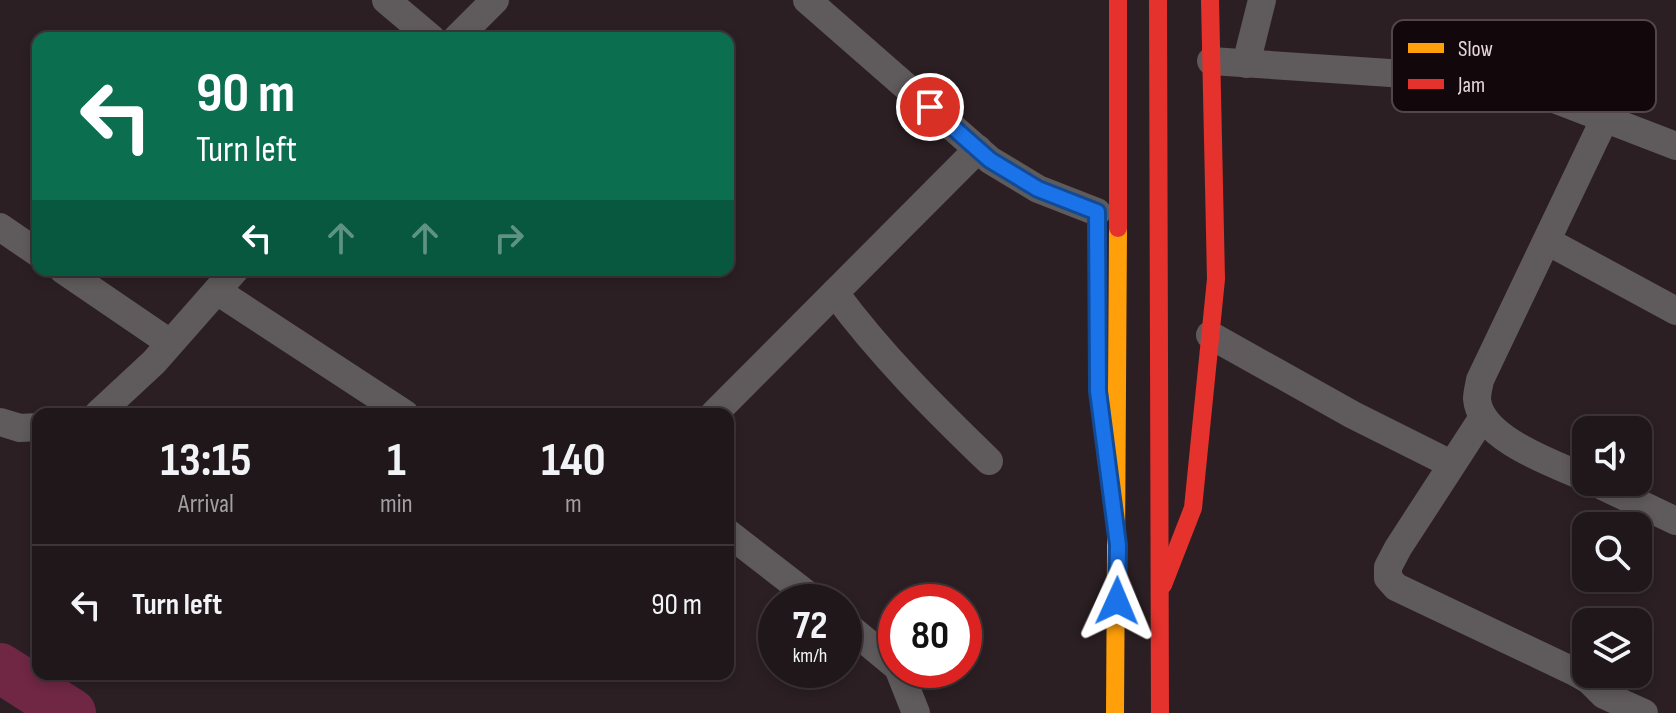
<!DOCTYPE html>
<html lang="en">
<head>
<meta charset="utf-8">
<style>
  body { margin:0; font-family:"Sofia Sans Condensed",sans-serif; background:#282023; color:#f1f3f6; height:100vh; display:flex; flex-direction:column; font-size:30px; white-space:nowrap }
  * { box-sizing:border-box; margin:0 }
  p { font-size:26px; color:#a29fa2 }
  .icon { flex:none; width:44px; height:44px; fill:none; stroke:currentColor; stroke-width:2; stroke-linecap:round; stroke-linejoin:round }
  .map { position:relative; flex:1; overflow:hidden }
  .side { position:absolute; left:32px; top:408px; width:702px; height:272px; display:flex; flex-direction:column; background:#20171a; border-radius:16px; box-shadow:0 4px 12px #0003,0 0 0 2px #3d3639 }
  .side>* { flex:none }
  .top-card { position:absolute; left:32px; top:32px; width:702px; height:244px; border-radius:16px; box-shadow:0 4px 12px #0003,0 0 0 2px #3d3639; background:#0b6e4f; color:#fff; overflow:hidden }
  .controls { position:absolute; left:1572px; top:416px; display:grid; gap:16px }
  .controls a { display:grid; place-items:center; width:80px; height:80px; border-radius:16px; background:#20171a; box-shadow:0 4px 12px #0003,0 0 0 2px #3d3639; font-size:40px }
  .speed { position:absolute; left:758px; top:584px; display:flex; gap:16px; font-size:40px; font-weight:700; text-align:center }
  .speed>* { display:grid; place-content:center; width:104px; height:104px; border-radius:50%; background:#20171a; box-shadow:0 4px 12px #0003,0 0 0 2px #3d3639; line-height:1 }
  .speed small { font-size:20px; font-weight:400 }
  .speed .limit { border:12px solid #d22; background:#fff; color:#111 }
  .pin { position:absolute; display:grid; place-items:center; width:68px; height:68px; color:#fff; margin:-34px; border:4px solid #fff; border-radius:50%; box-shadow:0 2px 8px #0007 }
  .me { position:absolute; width:88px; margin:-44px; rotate:1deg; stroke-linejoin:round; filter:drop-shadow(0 0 6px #0008) }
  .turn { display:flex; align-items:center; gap:28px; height:168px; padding:0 32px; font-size:36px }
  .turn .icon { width:104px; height:104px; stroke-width:2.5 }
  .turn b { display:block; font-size:56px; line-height:68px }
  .lanes { display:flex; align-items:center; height:76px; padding:0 32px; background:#0003; justify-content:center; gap:40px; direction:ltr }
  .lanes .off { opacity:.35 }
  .eta { display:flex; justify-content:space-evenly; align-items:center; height:136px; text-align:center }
  .eta b { font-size:48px; font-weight:700; line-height:56px }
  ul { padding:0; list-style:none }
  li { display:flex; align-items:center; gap:24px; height:120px; padding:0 32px; border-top:2px solid #3d3639 }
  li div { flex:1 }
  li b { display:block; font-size:30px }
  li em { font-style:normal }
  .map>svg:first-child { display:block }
</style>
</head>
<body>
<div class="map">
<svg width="1676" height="713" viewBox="0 0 1676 713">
  <rect width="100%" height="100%" fill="#2b1f23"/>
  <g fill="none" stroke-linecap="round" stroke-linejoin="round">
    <polyline stroke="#6f2744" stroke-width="50" points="0,668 71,713"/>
    <g stroke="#5f5a5b" stroke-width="28">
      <polyline points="386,0 431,38"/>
      <polyline points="807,0 990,160 1038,189 1097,212"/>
      <polyline points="457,38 495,0"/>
      <polyline points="1211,61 1450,77 1511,87 1554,99 1676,146"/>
      <polyline points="1246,64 1262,0"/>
      <polyline points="0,227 38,253"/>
      <polyline points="1547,241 1676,311"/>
      <polyline points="63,270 170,343"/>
      <polyline points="217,291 405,414"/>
      <path d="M 835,293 C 881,355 934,408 989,461"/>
      <polyline points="1210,335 1353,415 1451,464"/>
      <polyline points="98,414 154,362 235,270"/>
      <polyline points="714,414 978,149"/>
      <polyline points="1483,417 1398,548 1388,567 1388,578 1396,587 1575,672 1589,680 1604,695 1644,713"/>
      <polyline points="0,422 20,428 38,427"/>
      <path d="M 1586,478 C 1555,464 1480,439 1477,399 C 1477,393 1479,386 1480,380 L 1605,118"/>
      <polyline points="1594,482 1676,521"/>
      <polyline points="728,533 817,602"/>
      <polyline points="844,623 896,666"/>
      <polyline points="899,670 916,713"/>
    </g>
    <polyline stroke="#ff9f0a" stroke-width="18" points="1115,713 1118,228"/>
    <g stroke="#e5322d" stroke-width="18">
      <polyline points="1118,0 1118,228"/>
      <polyline points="1158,0 1160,713"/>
      <polyline points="1163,585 1193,508 1216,279 1210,0"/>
    </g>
  </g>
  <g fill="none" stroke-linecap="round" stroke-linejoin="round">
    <g stroke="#114b97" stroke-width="20">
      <polyline id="route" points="930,107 990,160 1038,189 1097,212 1098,391 1118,545 1117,601"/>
    </g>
    <use href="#route" stroke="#1a73e8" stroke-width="14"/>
  </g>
  <rect x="1392" y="20" width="264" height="92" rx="12" fill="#12080b" stroke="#524649" stroke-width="2"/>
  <rect x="1408" y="43" width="36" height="10" fill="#ff9f0a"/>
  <rect x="1408" y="79" width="36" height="10" fill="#e5322d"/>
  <g font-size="22" fill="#e6d7db">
    <text x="1458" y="56">Slow</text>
    <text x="1458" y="92">Jam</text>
  </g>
</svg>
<div class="controls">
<a><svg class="icon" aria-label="sound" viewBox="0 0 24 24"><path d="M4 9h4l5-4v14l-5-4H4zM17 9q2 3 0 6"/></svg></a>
<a><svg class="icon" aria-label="search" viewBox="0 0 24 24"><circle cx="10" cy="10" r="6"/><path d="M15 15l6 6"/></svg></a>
<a><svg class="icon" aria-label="layers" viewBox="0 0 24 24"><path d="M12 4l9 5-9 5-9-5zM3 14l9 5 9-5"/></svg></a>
</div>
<div class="speed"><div>72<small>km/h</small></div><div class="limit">80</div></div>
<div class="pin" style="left:930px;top:107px;background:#d93025"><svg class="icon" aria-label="arrive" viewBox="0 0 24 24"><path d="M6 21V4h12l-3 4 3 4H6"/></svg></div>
<svg class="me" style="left:1117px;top:601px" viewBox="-20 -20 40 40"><path d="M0-17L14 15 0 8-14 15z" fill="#1a73e8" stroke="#fff" stroke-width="4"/></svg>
<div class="top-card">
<div class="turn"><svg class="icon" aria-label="left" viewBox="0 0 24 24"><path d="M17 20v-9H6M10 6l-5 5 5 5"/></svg><div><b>90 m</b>Turn left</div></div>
<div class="lanes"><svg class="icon" aria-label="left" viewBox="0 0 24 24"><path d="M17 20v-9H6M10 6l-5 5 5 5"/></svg><svg class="icon off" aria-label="ahead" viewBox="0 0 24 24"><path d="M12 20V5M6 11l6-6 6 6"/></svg><svg class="icon off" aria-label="ahead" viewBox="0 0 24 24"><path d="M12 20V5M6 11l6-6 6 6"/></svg><svg class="icon off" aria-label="right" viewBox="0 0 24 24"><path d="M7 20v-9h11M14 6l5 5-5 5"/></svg></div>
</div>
<section class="side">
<div class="eta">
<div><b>13:15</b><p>Arrival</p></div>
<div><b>1</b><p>min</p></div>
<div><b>140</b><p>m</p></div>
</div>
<ul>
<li><svg class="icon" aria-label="left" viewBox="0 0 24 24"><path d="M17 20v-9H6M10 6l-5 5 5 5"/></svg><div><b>Turn left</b></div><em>90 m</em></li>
</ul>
</section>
</div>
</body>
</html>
